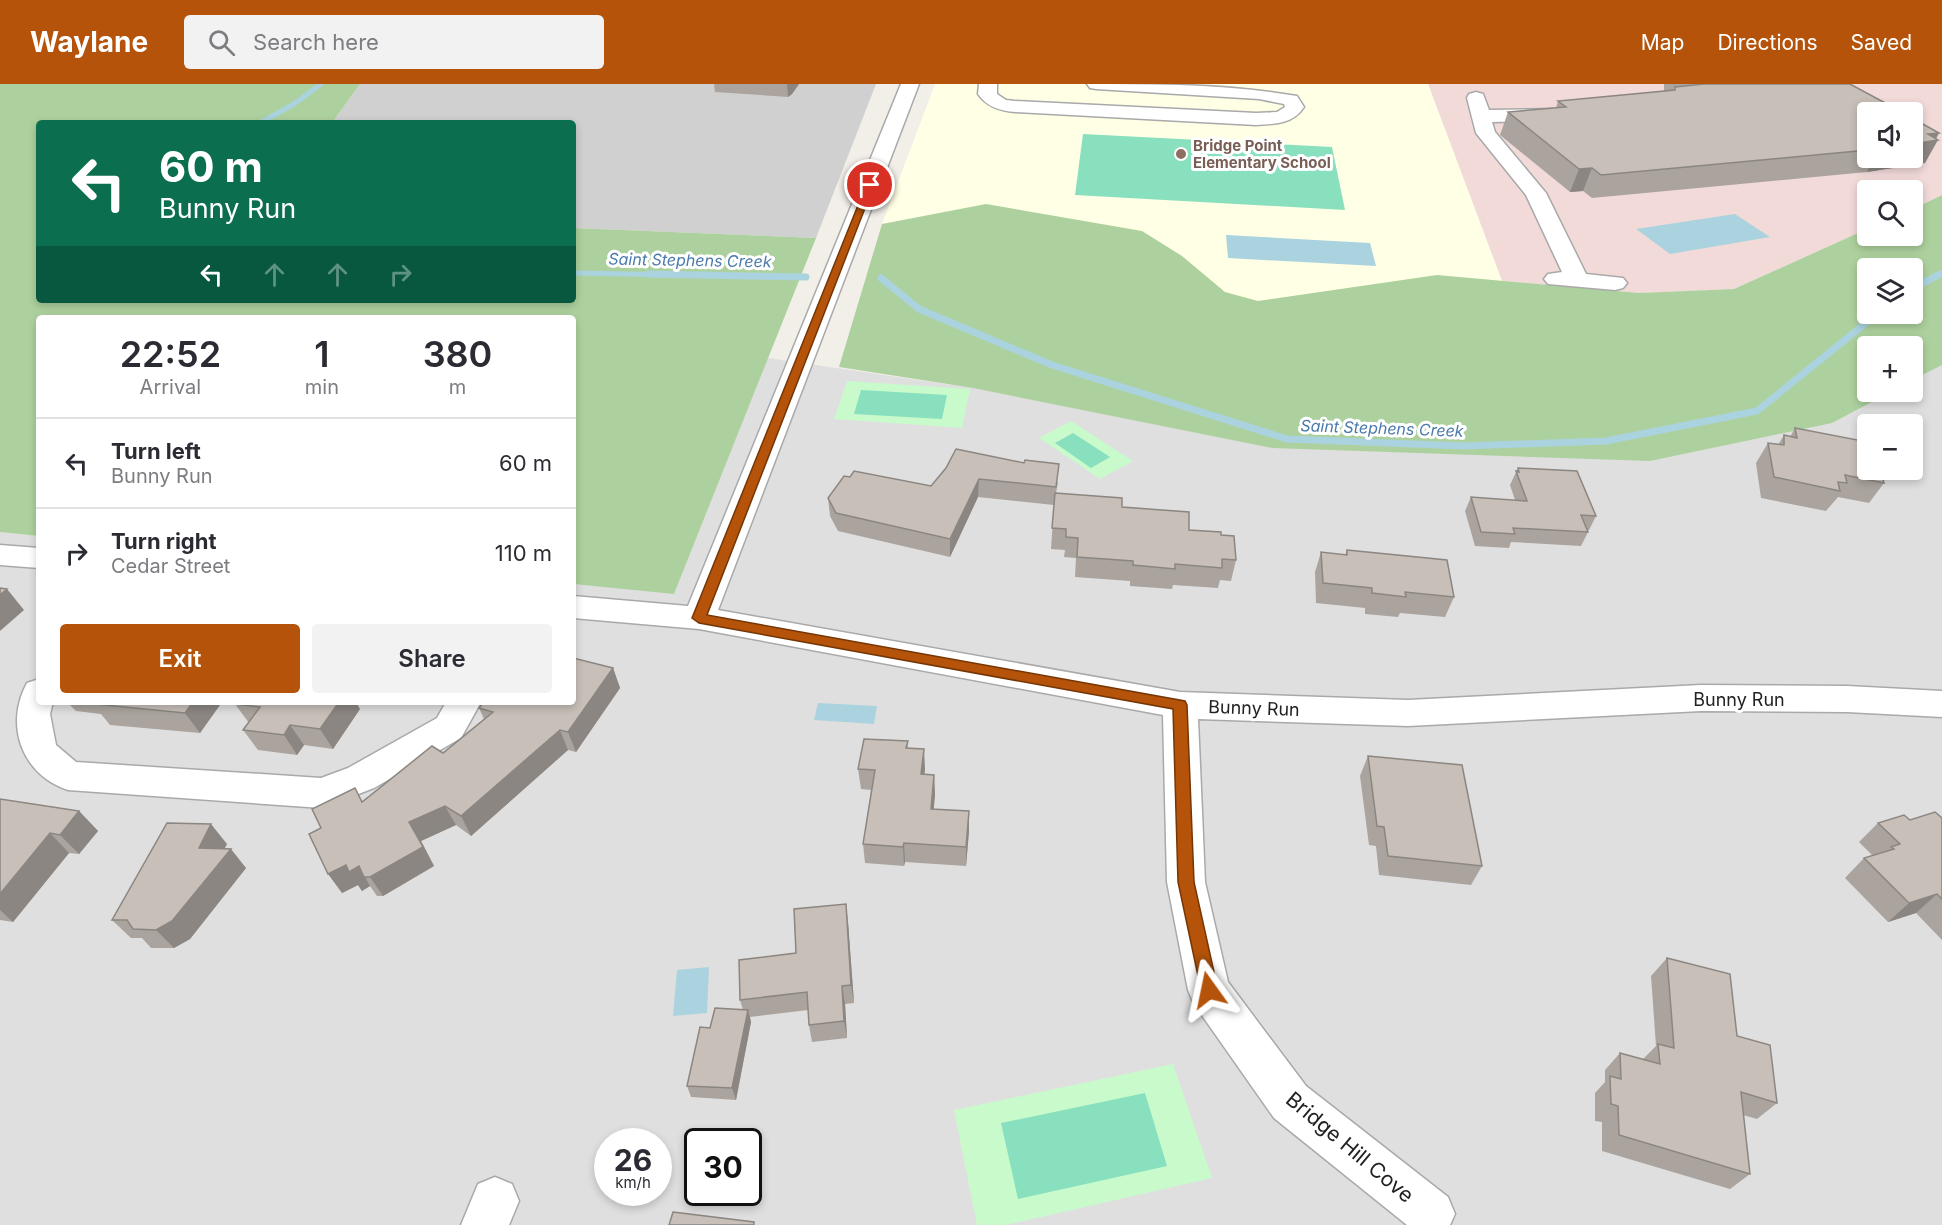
<!DOCTYPE html>
<html lang="en">
<head>
<meta charset="utf-8">
<style>
  body { margin:0; font-family:Inter,sans-serif; background:#f2f2f3; color:#2b2b33; height:100vh; display:flex; flex-direction:column; font-size:22px; white-space:nowrap }
  * { box-sizing:border-box; margin:0 }
  p { font-size:20px; color:#7c7c81 }
  .icon { flex:none; width:33px; height:33px; fill:none; stroke:currentColor; stroke-width:2; stroke-linecap:round; stroke-linejoin:round }
  .map { position:relative; flex:1; overflow:hidden }
  .panel { position:absolute; left:36px; top:231px; width:540px; height:390px; display:flex; flex-direction:column; background:#fff; border-radius:6px; box-shadow:0 3px 9px #0003 }
  .panel>* { flex:none }
  .top-card { position:absolute; left:36px; top:36px; width:540px; height:183px; border-radius:6px; box-shadow:0 3px 9px #0003; background:#0b6e4f; color:#fff; overflow:hidden }
  .controls { position:absolute; left:1857px; top:18px; display:grid; gap:12px }
  .controls a { display:grid; place-items:center; width:66px; height:66px; border-radius:6px; background:#fff; box-shadow:0 3px 9px #0003; font-size:30px }
  .speed { position:absolute; left:594px; top:1044px; display:flex; gap:12px; font-size:30px; font-weight:700; text-align:center }
  .speed>* { display:grid; place-content:center; width:78px; height:78px; border-radius:50%; background:#fff; box-shadow:0 3px 9px #0003; line-height:1 }
  .speed small { font-size:15px; font-weight:400 }
  .speed .limit { border:3px solid #111; border-radius:9px; background:#fff; color:#111 }
  .pin { position:absolute; display:grid; place-items:center; width:51px; height:51px; color:#fff; margin:-26px; border:3px solid #fff; border-radius:50%; box-shadow:0 2px 6px #0007 }
  .me { position:absolute; width:66px; margin:-33px; rotate:348deg; stroke-linejoin:round; filter:drop-shadow(0 0 4px #0008) }
  .turn { display:flex; align-items:center; gap:21px; height:126px; padding:0 24px; font-size:27px }
  .turn .icon { width:78px; height:78px; stroke-width:2.5 }
  .turn b { display:block; font-size:42px; line-height:51px }
  .lanes { display:flex; align-items:center; height:57px; padding:0 24px; background:#0003; justify-content:center; gap:30px; direction:ltr }
  .lanes .off { opacity:.35 }
  .eta { display:flex; justify-content:space-evenly; align-items:center; height:102px; text-align:center }
  .eta b { font-size:36px; font-weight:600; line-height:42px }
  .cta { display:flex; gap:12px; margin-top:auto; padding:12px 24px }
  .cta a { flex:1; height:69px; border-radius:6px; background:#b45309; color:#fff; font-size:24px; font-weight:600; line-height:69px; text-align:center }
  .cta a+a { background:#f2f2f3; color:#2b2b33 }
  ul { padding:0; list-style:none }
  li { display:flex; align-items:center; gap:18px; height:90px; padding:0 24px; border-top:2px solid #e1e1e2 }
  li div { flex:1 }
  li b { display:block; font-size:22px }
  li em { font-style:normal }
  header { display:flex; align-items:center; gap:36px; box-sizing:border-box; height:84px; padding:0 30px; background:#b45309; color:#fff }
  header strong { font-size:28px }
  nav { display:flex; gap:33px; margin-inline-start:auto; font-size:21px }
  .search { width:420px; height:54px; background:#f2f2f3; display:flex; align-items:center; gap:15px; box-sizing:border-box; padding:0 21px; border-radius:6px; color:#7c7c81; font-size:22px }
  .map>svg:first-child { display:block }
</style>
</head>
<body>
<header>
<strong>Waylane</strong>
<div class="search"><svg class="icon" aria-label="search" viewBox="0 0 24 24"><circle cx="10" cy="10" r="6"/><path d="M15 15l6 6"/></svg>Search here</div>
<nav><a>Map</a><a>Directions</a><a>Saved</a></nav>
</header>
<div class="map">
<svg width="1942" height="1141" viewBox="0 0 1942 1141">
  <rect width="100%" height="100%" fill="#f2efe9"/>
  <path fill="#e0dfdf" fill-rule="evenodd" d="M 768,274 L 973,304 L 1832,339 L 1891,308 L 1912,308 L 1913,296 L 1942,281 L 1942,1141 L 0,1141 L 0,448 L 39,452 L 39,618 L 573,618 L 573,500 L 674,509 ZM 1868,340 L 1912,340 L 1912,386 L 1868,386 ZM 608,1058 L 658,1058 L 658,1108 L 608,1108 ZM 698,1058 L 748,1058 L 748,1108 L 698,1108 Z"/>
  <path fill="#f2dad9" fill-rule="evenodd" d="M 1428,0 L 1942,0 L 1942,111 L 1913,125 L 1912,106 L 1868,106 L 1867,145 L 1734,205 L 1639,209 L 1502,197 ZM 1868,28 L 1912,28 L 1912,74 L 1868,74 Z"/>
  <polygon fill="#ffffe5" points="935,0 1428,0 1502,197 1258,217 882,140"/>
  <polygon fill="#d0d0d0" points="360,0 876,0 816,154 573,144 573,39 332,39"/>
  <g fill="#add19e" fill-rule="evenodd">
    <polygon points="0,0 360,0 332,39 39,39 39,216 573,216 573,144 816,154 674,510 573,500 573,234 39,234 39,452 0,448"/>
    <path d="M 1942,111 L 1942,281 L 1913,296 L 1912,262 L 1868,262 L 1868,308 L 1891,308 L 1832,339 L 1650,377 L 1272,364 L 973,304 L 839,283 L 882,140 L 986,120 L 1142,147 L 1182,172 L 1225,208 L 1258,217 L 1437,191 L 1639,209 L 1734,205 L 1867,145 L 1868,152 L 1912,152 L 1913,125 ZM 1868,184 L 1912,184 L 1912,230 L 1868,230 Z"/>
  </g>
  <g fill="#c8facc">
    <polygon points="847,297 970,305 962,344 834,335"/>
    <polygon points="1071,337 1133,377 1100,395 1039,354"/>
    <polygon points="1173,980 1212,1094 1006,1141 977,1141 954,1026"/>
  </g>
  <g fill="#88e0be">
    <polygon points="1083,50 1332,63 1345,126 1075,111"/>
    <polygon points="861,306 947,311 942,335 854,330"/>
    <polygon points="1073,349 1110,373 1091,384 1055,359"/>
    <polygon points="1145,1009 1167,1082 1018,1115 1001,1039"/>
  </g>
  <g fill="#aad3df">
    <polygon points="1735,130 1770,153 1670,170 1636,145"/>
    <polygon points="1226,151 1370,159 1376,182 1228,174"/>
    <polygon points="818,619 877,622 874,640 814,636"/>
    <polygon points="709,883 707,929 673,932 677,886"/>
  </g>
  <g fill="none" stroke-linecap="round" stroke-linejoin="round">
    <g stroke="#aad3df" stroke-width="5">
      <polyline points="260,39 294,20 321,0"/>
      <polyline points="573,189 735,192"/>
      <polyline points="1937,192 1942,189"/>
    </g>
    <g stroke="#aad3df" stroke-width="7">
      <polyline points="648,190 806,193"/>
      <polyline points="881,194 919,225 1052,281 1287,355 1464,362 1606,357 1757,327 1877,230"/>
      <polyline points="1912,205 1940,190"/>
    </g>
    <g stroke="#a9a9a9" stroke-width="3">
      <g id="minor">
        <polygon points="901,0 919,0 718,526 1180,608 1408,616 1701,601 1847,602 1942,607 1942,633 1847,628 1701,627 1408,642 1198,635 1205,798 1228,898 1306,1002 1448,1113 1455,1130 1450,1141 1407,1141 1274,1034 1194,920 1188,906 1167,798 1163,631 699,545 573,534 573,512 688,522"/>
        <path d="M 979,0 L 997,0 L 997,10 L 1006,16 L 1015,17 L 1256,29 L 1277,28 L 1285,23 L 1284,20 L 1259,15 L 1096,5 L 1090,4 L 1087,0 C 1157,0 1228,0 1297,12 L 1304,23 C 1293,40 1275,40 1256,41 L 1015,28 C 1000,27 987,23 978,10 Z"/>
        <path d="M 1476,8 L 1483,10 L 1489,26 L 1559,25 L 1561,29 L 1559,33 C 1537,38 1515,38 1492,38 L 1495,48 L 1546,109 L 1586,190 L 1623,194 L 1627,199 L 1623,204 L 1615,206 L 1548,200 L 1544,195 L 1548,190 L 1562,188 L 1526,111 L 1476,49 L 1467,14 L 1469,10 Z"/>
        <polygon points="0,461 39,464 39,484 0,481"/>
        <path d="M 39,595 L 39,618 L 53,618 L 50,630 L 56,661 L 76,678 L 321,694 L 348,684 L 437,634 L 446,618 L 481,618 L 461,654 L 374,704 L 322,724 L 68,706 C 22,691 4,641 27,599 Z"/>
        <polygon points="495,1093 512,1100 519,1117 509,1141 461,1141 478,1100"/>
      </g>
    </g>
    <use href="#minor" fill="#fff" fill-rule="evenodd"/>
  </g>
  <g fill="#aba49e">
    <polygon points="714,0 799,0 792,10 788,13 715,8"/>
    <polygon points="1664,0 1850,0 1868,28 1868,74 1912,74 1939,49 1925,79 1867,88 1592,114 1583,107 1570,108 1500,51 1508,28 1556,24 1558,17 1664,7"/>
    <polygon points="1795,344 1884,399 1869,419 1838,413 1826,427 1761,414 1756,379 1768,359 1778,361 1784,351 1790,353"/>
    <polygon points="946,384 1058,398 1056,409 1122,423 1189,446 1221,451 1236,476 1231,497 1220,496 1218,504 1173,501 1172,505 1130,502 1130,497 1075,493 1076,474 1064,473 1065,466 1051,465 1054,421 978,413 950,473 838,447 830,432 828,414 850,393 931,402"/>
    <polygon points="1518,384 1596,432 1589,446 1587,446 1588,448 1581,462 1511,458 1509,464 1475,462 1465,427 1471,413 1515,416 1510,401"/>
    <polygon points="1347,466 1454,513 1445,533 1400,529 1398,533 1365,530 1365,524 1316,519 1315,488 1321,468 1345,471"/>
    <polygon points="613,584 620,604 576,668 568,666 471,752 456,741 421,757 434,782 383,812 377,812 370,802 362,807 358,801 342,809 321,744 364,717 443,669 484,635 479,624"/>
    <polygon points="67,618 222,618 200,649 110,641 101,630 76,627"/>
    <polygon points="235,620 360,625 333,665 304,661 297,671 258,666 243,646 249,639"/>
    <polygon points="908,657 908,664 925,685 924,691 934,691 935,711 933,725 969,747 966,782 905,778 904,782 865,779 863,760 871,706 861,705 858,685"/>
    <polygon points="1368,672 1482,782 1471,801 1379,791 1376,762 1369,761 1360,692"/>
    <polygon points="0,715 79,727 98,747 79,770 69,769 13,838 0,836"/>
    <polygon points="1942,734 1942,856 1916,829 1888,838 1845,794 1864,774 1873,772 1859,758 1878,739"/>
    <polygon points="227,760 224,765 246,784 190,855 174,864 151,864 142,854 131,854 112,836"/>
    <polygon points="848,838 854,919 845,920 847,954 812,958 809,941 808,926 750,933 751,938 736,1016 691,1013 687,1002 710,944 743,926 740,916 796,869"/>
    <polygon points="1667,874 1737,952 1777,1019 1757,1035 1743,1031 1750,1090 1730,1105 1602,1067 1602,1038 1595,1037 1595,1009 1605,998 1605,986 1620,969 1643,975 1656,962 1651,892"/>
  </g>
  <g fill="#8b8681">
    <polygon points="787,0 799,0 792,10 788,13"/>
    <polygon points="1939,49 1934,57 1938,56 1925,79 1867,88 1875,74 1912,74 1912,60 1928,50"/>
    <polygon points="1592,84 1583,107 1570,108 1579,85"/>
    <polygon points="979,395 978,413 950,473 950,455"/>
    <polygon points="7,505 24,526 0,547 0,511"/>
    <polygon points="613,584 620,604 576,668 568,648"/>
    <polygon points="193,618 222,618 200,649 185,629"/>
    <polygon points="339,618 356,618 360,625 333,665 320,645"/>
    <polygon points="290,641 304,661 297,671 284,651"/>
    <polygon points="560,646 568,666 471,752 461,732"/>
    <polygon points="924,665 925,685 922,710 921,690"/>
    <polygon points="934,691 935,711 932,745 931,725"/>
    <polygon points="445,722 456,741 421,757 434,782 383,812 370,793 409,738"/>
    <polygon points="79,727 98,747 79,770 60,751"/>
    <polygon points="969,727 969,747 966,782 966,763"/>
    <polygon points="211,740 227,760 215,783 199,764"/>
    <polygon points="50,749 69,769 13,838 0,826 0,810"/>
    <polygon points="904,759 905,778 904,782 903,763"/>
    <polygon points="231,765 246,784 190,855 174,864 156,846"/>
    <polygon points="346,781 359,782 370,802 362,807 358,801 342,809 328,790"/>
    <polygon points="1937,810 1916,829 1888,838 1909,819"/>
    <polygon points="846,820 848,838 854,919 851,901"/>
    <polygon points="842,902 845,920 847,954 844,937"/>
    <polygon points="748,926 751,938 736,1016 732,1004"/>
  </g>
  <g fill="#c7bfb8" stroke="#8b8681" stroke-width="1.5">
    <polygon points="1704,0 1850,0 1902,28 1868,28 1868,66 1601,91 1592,84 1579,85 1508,28 1566,23 1558,17 1675,6 1675,3"/>
    <polygon points="1912,34 1939,49 1928,50 1938,56 1912,60"/>
    <polygon points="1795,344 1868,358 1868,386 1881,386 1884,399 1845,391 1847,399 1838,398 1840,407 1774,393 1768,359 1784,361 1784,351 1797,354"/>
    <polygon points="956,365 1024,379 1025,376 1059,380 1056,403 979,395 950,455 836,429 828,414 844,392 850,393 854,387 931,402 946,384"/>
    <polygon points="1518,384 1577,387 1596,432 1581,431 1588,448 1513,444 1515,450 1481,448 1471,413 1527,417 1516,387 1519,388"/>
    <polygon points="1055,409 1122,414 1122,423 1189,428 1189,446 1221,448 1221,451 1234,452 1236,476 1222,475 1222,484 1175,480 1175,485 1133,481 1133,477 1077,473 1078,454 1066,453 1066,445 1052,444"/>
    <polygon points="1347,466 1447,476 1454,513 1405,508 1406,513 1372,509 1372,504 1323,499 1321,468 1347,471"/>
    <polygon points="0,504 7,505 0,511"/>
    <polygon points="573,574 613,584 568,648 560,646 461,732 445,722 409,738 423,763 370,793 364,793 359,782 349,788 346,781 328,790 309,750 321,744 312,725 355,704 362,718 432,662 443,669 493,628 479,624 484,618 573,618"/>
    <polygon points="96,618 193,618 185,629 94,620"/>
    <polygon points="237,618 339,618 320,645 290,641 284,651 243,646 260,623 235,620"/>
    <polygon points="864,655 908,657 906,664 924,665 921,690 934,691 931,725 969,727 966,763 904,759 903,763 863,760 875,686 858,685"/>
    <polygon points="1368,672 1462,681 1482,782 1388,772 1384,743 1377,742"/>
    <polygon points="0,715 79,727 60,751 50,749 0,810"/>
    <polygon points="1935,728 1942,734 1942,815 1937,810 1909,819 1864,774 1894,765 1891,763 1900,760 1878,739 1904,731 1910,736"/>
    <polygon points="167,739 211,740 199,764 231,765 172,837 156,846 133,845 127,836 112,836"/>
    <polygon points="846,820 851,901 842,902 844,937 809,941 807,908 740,916 739,876 796,869 794,825"/>
    <polygon points="1667,874 1730,890 1737,952 1770,961 1777,1019 1741,1008 1750,1090 1619,1051 1618,1022 1611,1020 1610,992 1621,995 1620,969 1660,980 1658,960 1674,964"/>
    <polygon points="715,924 748,926 732,1004 687,1002 700,943 710,944"/>
    <polygon points="673,1128 754,1138 754,1141 669,1141"/>
  </g>
  <polygon fill="#b45309" stroke="#753606" stroke-width="1.5" points="867,99 874,101 707,531 1185,617 1187,621 1194,798 1218,906 1216,912 1209,914 1203,912 1201,906 1178,798 1173,625 699,539 692,534"/>
  <circle fill="#8d6e63" stroke="#fff" stroke-width="2" cx="1181" cy="70" r="6"/>
  <g text-anchor="middle" dominant-baseline="central" stroke-width="6" stroke-linejoin="round" paint-order="stroke">
    <g font-size="15" font-weight="bold" fill="#785e54" stroke="#fff" text-anchor="start">
      <text x="1193" y="61">Bridge Point<tspan x="1193" dy="17">Elementary School</tspan></text>
    </g>
    <g font-size="16" font-style="italic" fill="#4a7aab" stroke="#fff">
      <text transform="translate(690 176) rotate(1)">Saint Stephens Creek</text>
      <text transform="translate(1382 344) rotate(2)">Saint Stephens Creek</text>
    </g>
    <g font-size="18" fill="#222" stroke="#fff">
      <text x="1739" y="615">Bunny Run</text>
      <text transform="translate(1254 624) rotate(2)">Bunny Run</text>
    </g>
    <g font-size="21" fill="#222" stroke="#fff">
      <text transform="translate(1350 1063) rotate(40)">Bridge Hill Cove</text>
    </g>
  </g>
</svg>
<div class="controls">
<a><svg class="icon" aria-label="sound" viewBox="0 0 24 24"><path d="M4 9h4l5-4v14l-5-4H4zM17 9q2 3 0 6"/></svg></a>
<a><svg class="icon" aria-label="search" viewBox="0 0 24 24"><circle cx="10" cy="10" r="6"/><path d="M15 15l6 6"/></svg></a>
<a><svg class="icon" aria-label="layers" viewBox="0 0 24 24"><path d="M12 4l9 5-9 5-9-5zM3 14l9 5 9-5"/></svg></a>
<a>+</a>
<a>−</a>
</div>
<div class="speed"><div>26<small>km/h</small></div><div class="limit">30</div></div>
<div class="pin" style="left:870px;top:101px;background:#d93025"><svg class="icon" aria-label="arrive" viewBox="0 0 24 24"><path d="M6 21V4h12l-3 4 3 4H6"/></svg></div>
<svg class="me" style="left:1209px;top:906px" viewBox="-20 -20 40 40"><path d="M0-17L14 15 0 8-14 15z" fill="#b45309" stroke="#fff" stroke-width="4"/></svg>
<div class="top-card">
<div class="turn"><svg class="icon" aria-label="left" viewBox="0 0 24 24"><path d="M17 20v-9H6M10 6l-5 5 5 5"/></svg><div><b>60 m</b>Bunny Run</div></div>
<div class="lanes"><svg class="icon" aria-label="left" viewBox="0 0 24 24"><path d="M17 20v-9H6M10 6l-5 5 5 5"/></svg><svg class="icon off" aria-label="ahead" viewBox="0 0 24 24"><path d="M12 20V5M6 11l6-6 6 6"/></svg><svg class="icon off" aria-label="ahead" viewBox="0 0 24 24"><path d="M12 20V5M6 11l6-6 6 6"/></svg><svg class="icon off" aria-label="right" viewBox="0 0 24 24"><path d="M7 20v-9h11M14 6l5 5-5 5"/></svg></div>
</div>
<section class="panel">
<div class="eta">
<div><b>22:52</b><p>Arrival</p></div>
<div><b>1</b><p>min</p></div>
<div><b>380</b><p>m</p></div>
</div>
<ul>
<li><svg class="icon" aria-label="left" viewBox="0 0 24 24"><path d="M17 20v-9H6M10 6l-5 5 5 5"/></svg><div><b>Turn left</b><p>Bunny Run</p></div><em>60 m</em></li>
<li><svg class="icon" aria-label="right" viewBox="0 0 24 24"><path d="M7 20v-9h11M14 6l5 5-5 5"/></svg><div><b>Turn right</b><p>Cedar Street</p></div><em>110 m</em></li>
</ul>
<div class="cta"><a>Exit</a><a>Share</a></div>
</section>
</div>
</body>
</html>
